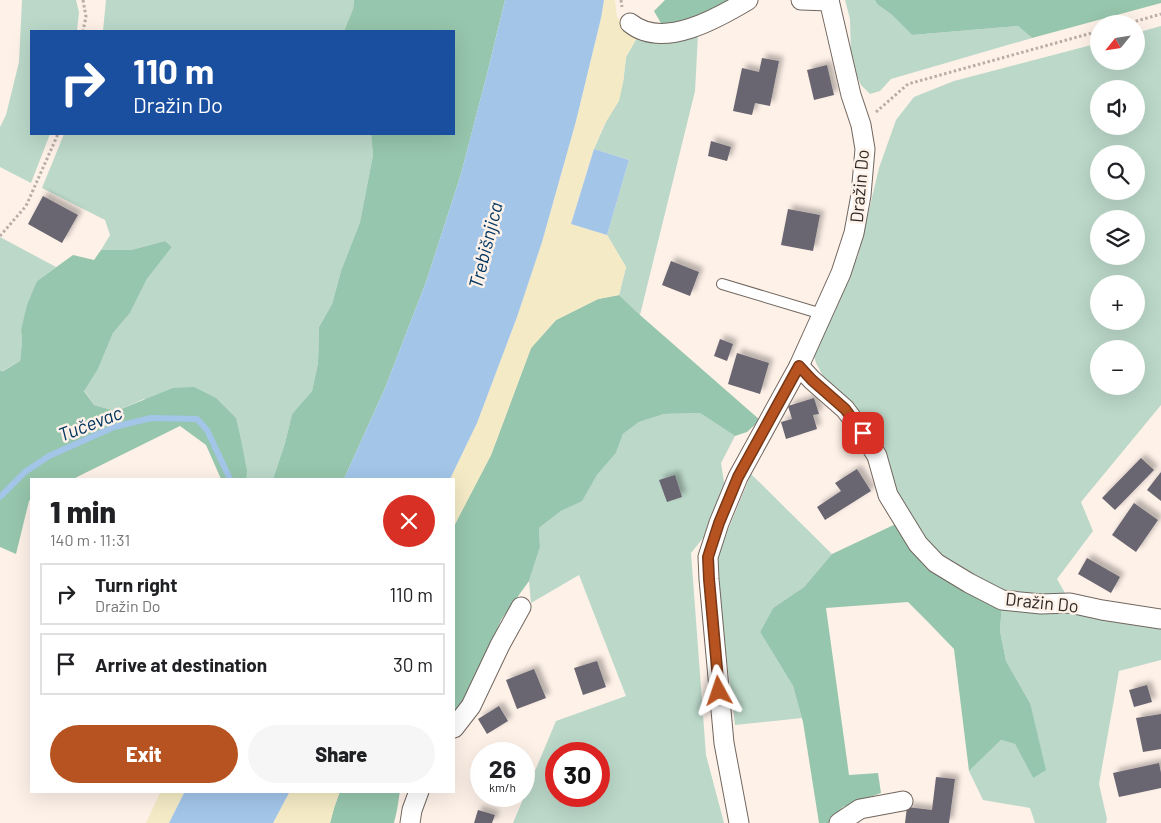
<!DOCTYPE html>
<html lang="en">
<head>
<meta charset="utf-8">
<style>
  body { margin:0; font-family:Barlow,sans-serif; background:#f6f6f6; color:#202124; height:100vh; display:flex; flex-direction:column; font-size:19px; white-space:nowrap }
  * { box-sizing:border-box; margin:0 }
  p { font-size:16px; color:#757577 }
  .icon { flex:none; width:28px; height:28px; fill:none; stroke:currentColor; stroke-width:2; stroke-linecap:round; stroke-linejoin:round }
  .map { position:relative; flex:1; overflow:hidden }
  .drawer { position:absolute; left:30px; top:478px; width:425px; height:315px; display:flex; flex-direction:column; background:#fff; border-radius:0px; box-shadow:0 5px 20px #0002 }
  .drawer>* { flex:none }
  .top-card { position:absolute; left:30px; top:30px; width:425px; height:105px; border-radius:0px; box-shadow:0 5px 20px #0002; background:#1a4fa0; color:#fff; overflow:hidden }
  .needle { width:32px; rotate:240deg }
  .buttons { position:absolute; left:1090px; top:15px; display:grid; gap:10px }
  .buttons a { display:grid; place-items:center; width:55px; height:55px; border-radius:50%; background:#fff; box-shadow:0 5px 20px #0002; font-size:25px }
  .speed { position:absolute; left:470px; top:742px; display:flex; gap:10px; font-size:25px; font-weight:700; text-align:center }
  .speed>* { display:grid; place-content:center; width:65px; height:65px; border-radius:50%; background:#fff; box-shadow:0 5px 20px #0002; line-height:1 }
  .speed small { font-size:12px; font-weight:400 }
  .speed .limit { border:8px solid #d22; background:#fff; color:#111 }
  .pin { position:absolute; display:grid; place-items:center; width:42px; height:42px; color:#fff; margin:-21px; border-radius:10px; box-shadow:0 2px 8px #0006 }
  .me { position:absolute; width:55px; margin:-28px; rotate:355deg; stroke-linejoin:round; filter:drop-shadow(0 0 4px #0008) }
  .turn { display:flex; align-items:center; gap:18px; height:105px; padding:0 20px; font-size:22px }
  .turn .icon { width:65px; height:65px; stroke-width:2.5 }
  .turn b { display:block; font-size:35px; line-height:42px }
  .round { display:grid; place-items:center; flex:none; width:52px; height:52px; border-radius:26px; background:#f6f6f6 }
  .summary { display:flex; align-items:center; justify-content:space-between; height:85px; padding:0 20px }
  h1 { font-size:30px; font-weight:800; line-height:38px }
  .cta { display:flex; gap:10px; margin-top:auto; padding:10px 20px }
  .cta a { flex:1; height:58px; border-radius:30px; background:#b75320; color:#fff; font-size:20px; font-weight:800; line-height:58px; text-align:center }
  .cta a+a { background:#f6f6f6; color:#202124 }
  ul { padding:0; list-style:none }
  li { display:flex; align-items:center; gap:15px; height:62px; margin:0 10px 8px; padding:0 10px; border:2px solid #e0e0e0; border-radius:0px }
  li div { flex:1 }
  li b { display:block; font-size:19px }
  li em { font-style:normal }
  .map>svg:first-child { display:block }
</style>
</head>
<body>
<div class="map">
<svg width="1161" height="823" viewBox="0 0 1161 823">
  <defs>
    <filter id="shadow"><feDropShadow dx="4.5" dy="-4.5" stdDeviation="2.5" flood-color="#0004"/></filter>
  </defs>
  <rect width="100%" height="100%" fill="#fef1e8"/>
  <g fill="#bbd8c9" fill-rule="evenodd">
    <polygon points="22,0 76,0 79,12 77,31 31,31 31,134 50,134 31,183 0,167 0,127 6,115 19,62"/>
    <polygon points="106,0 354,0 353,9 344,31 103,31"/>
    <polygon points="845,0 875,0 877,4 892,15 912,35 1018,26 1032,38 891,79 880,91 870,94 861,85 854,70 851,56 850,19"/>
    <path d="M 1161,26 L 1161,405 L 1081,502 L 1093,531 L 1057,579 L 1069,600 L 1002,598 L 920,543 L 847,405 L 824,378 L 816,363 L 812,349 L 858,256 L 879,168 L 896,120 L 914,97 L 954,81 L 1099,43 L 1099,61 L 1136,61 L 1136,33 ZM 1099,89 L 1136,89 L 1136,126 L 1099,126 ZM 1099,154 L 1136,154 L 1136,191 L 1099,191 ZM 1099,219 L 1136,219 L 1136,256 L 1099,256 ZM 1099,284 L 1136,284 L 1136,321 L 1099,321 ZM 1099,349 L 1136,349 L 1136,386 L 1099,386 Z"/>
    <polygon points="698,35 695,91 640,315 619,295 626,267 607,235 629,160 594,149 623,83 626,57 638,36"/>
    <polygon points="64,134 371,134 373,155 360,222 341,271 332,304 319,327 318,363 312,391 292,414 285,443 273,479 246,479 246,471 144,399 116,411 94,405 84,390 98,369 113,333 130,313 147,279 172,247 165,241 131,250 101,250 110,235 105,220 42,188"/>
    <polygon points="0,237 56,267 37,281 21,330 22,342 20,361 2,371 0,371"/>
    <path d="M 700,413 L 735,436 L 721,463 L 725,488 L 711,528 L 691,553 L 706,755 L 724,823 L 513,823 L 556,721 L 626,696 L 579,575 L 531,603 L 529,581 L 540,547 L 539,528 L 561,511 L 582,500 L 597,475 L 616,453 L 623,434 L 639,422 L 664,414 ZM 556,754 L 599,754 L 599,796 L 556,796 Z"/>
    <polygon points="751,474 832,554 804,587 773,608 760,632 793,686 802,718 735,725 718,590 718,554"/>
    <polygon points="1002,602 1161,621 1161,660 1119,671 1099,784 1107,819 1106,823 1035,823 1030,808 983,800 969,771 1001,740 1015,744 1033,778 1030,703 1006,661 1000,631"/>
  </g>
  <g fill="#96c6ad">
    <polygon points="354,0 505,0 487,74 461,174 426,282 385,388 344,479 273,479 285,443 292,414 312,391 318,363 319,327 332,304 341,271 360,222 373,155 371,134 454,134 454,31 344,31 353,9"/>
    <polygon points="665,0 737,0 700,19 662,25 654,11"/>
    <polygon points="875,0 1161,0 1161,3 1032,38 1018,26 912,35 892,15 877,4"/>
    <polygon points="165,241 172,247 147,279 130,313 113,333 98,369 84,391 94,405 116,411 173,388 194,387 216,398 236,418 241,440 247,471 246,479 221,479 206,445 180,426 73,479 31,479 31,499 29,501 16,554 0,547 0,371 3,371 20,361 22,342 21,330 27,305 37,281 73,255 94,260 101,250 131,250"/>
    <polygon points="619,295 640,315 760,420 747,432 735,436 700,413 664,414 639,422 623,434 616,453 597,475 582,501 561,511 539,528 540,547 529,581 501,620 481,669 462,702 454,713 454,526 491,455 531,348 556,320 598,299"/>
    <polygon points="900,522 916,546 1002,602 1000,631 1006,661 1030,703 1046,770 1033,778 1015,744 1001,740 969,771 954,649 927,621 908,602 826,608 849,775 878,773 881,793 843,807 828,823 819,823 803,722 793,686 760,632 773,608 804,587 832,554"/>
    <polygon points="340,791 400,791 397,810 394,823 330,823 334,808"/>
  </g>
  <g fill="#f4eac5">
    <polygon points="604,0 615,0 617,17 631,31 638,36 626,57 623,83 619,101 603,127 594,149 571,224 607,235 626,267 619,295 598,299 556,320 531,348 491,455 454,526 454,479 450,479 477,423 517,317 542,242 576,121 601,18"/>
    <polygon points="161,791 185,791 169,823 146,823"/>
    <polygon points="290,791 340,791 334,808 330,823 273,823"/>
  </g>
  <g fill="#a2c5e8">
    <polygon points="505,0 604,0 601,18 576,121 542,242 517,317 477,423 450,479 344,479 385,388 426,282 461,174 487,74"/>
    <polygon points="594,149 629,160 607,235 571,224"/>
    <polygon points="185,791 290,791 273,823 169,823"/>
  </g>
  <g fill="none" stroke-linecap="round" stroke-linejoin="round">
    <polyline stroke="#a2c5e8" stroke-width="6" points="0,497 25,472 49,456 114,427 151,418 197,419 207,430 230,479"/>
  </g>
  <g fill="#696571" filter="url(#shadow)">
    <polygon points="762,58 779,61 770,106 755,103 752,115 733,111 742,68 759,72"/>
    <polygon points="827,65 834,95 814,100 807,70"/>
    <polygon points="711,141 731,147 727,161 708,156"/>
    <polygon points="43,196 78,215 62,243 28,224"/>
    <polygon points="788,209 820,215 813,251 781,245"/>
    <polygon points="671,261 699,272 690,296 662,285"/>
    <polygon points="720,339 733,344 727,361 714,356"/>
    <polygon points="737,353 769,363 760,394 728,384"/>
    <polygon points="814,398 819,414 813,415 817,429 786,439 781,422 792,419 788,406"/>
    <polygon points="1141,458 1154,470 1115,510 1102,498"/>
    <polygon points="857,469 871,491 825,520 817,507 841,491 835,483"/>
    <polygon points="1161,472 1161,501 1147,490"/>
    <polygon points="675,475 682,497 667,502 659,480"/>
    <polygon points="1134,503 1158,520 1136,552 1112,535"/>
    <polygon points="1087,558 1120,577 1111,593 1078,574"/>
    <polygon points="597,661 606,687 583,695 574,668"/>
    <polygon points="534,669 546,698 517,709 506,680"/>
    <polygon points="1147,685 1152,702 1134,707 1129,690"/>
    <polygon points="499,706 508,721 487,734 478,719"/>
    <polygon points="1161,714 1161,749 1143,752 1136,718"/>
    <polygon points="1159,763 1161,773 1161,788 1119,797 1113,773"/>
    <polygon points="936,777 955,779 949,823 905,823 907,807 932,810"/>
    <polygon points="478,810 495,815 492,823 474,823"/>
  </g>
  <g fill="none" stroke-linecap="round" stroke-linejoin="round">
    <g stroke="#71665e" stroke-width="12">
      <polyline id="lane" points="722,284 822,314"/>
    </g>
    <g stroke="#71665e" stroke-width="21">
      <g id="street">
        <polyline points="801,0 829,1"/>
        <path d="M 630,23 C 663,50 718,18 748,0"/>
        <polyline points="799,366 812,380 845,409 863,433 877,456 888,495 918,544 936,563 969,583 1002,600 1041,604 1070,603 1102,610 1161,619"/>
        <polyline points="454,728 471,706 500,645 521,607"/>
        <polyline points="410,823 412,810 419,791"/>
        <polyline points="739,823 724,743 709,579 708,557 719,523 738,477 799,366 841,273 854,233 861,195 865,149 861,125 851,95 829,0"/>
        <polyline points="839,823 860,809 903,801"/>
      </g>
    </g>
    <g stroke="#b8aea7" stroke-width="3" stroke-dasharray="2.5 2.5" stroke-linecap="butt">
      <polyline points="83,0 86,17 83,31"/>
      <polyline points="621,0 622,7"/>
      <polyline points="1126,24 1161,14"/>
      <polyline points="876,112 908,84 1099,31"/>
      <polyline points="0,236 26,206 58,134"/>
    </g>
    <use href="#lane" stroke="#fff" stroke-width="10"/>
    <use href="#street" stroke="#fff" stroke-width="19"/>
  </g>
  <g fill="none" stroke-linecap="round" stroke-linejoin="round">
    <g stroke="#773615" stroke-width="12">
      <polyline id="route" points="719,691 709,579 708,557 719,523 738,477 799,366 812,380 845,409 863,433"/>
    </g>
    <use href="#route" stroke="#b75320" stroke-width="9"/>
  </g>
  <g text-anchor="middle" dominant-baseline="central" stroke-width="5" stroke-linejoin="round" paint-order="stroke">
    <g font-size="18" fill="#2e2926" stroke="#fef1e8">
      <text transform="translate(859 186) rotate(-85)">Dražin Do</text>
      <text transform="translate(1042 602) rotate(6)">Dražin Do</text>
    </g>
    <g font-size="19" font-style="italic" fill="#003762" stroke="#fef1e8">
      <text transform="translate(485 245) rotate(-76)">Trebišnjica</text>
      <text transform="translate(90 423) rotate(-21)">Tučevac</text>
    </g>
  </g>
</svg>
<div class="buttons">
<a><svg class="needle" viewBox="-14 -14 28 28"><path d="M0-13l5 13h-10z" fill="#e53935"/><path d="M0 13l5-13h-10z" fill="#757577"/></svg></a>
<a><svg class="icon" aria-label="sound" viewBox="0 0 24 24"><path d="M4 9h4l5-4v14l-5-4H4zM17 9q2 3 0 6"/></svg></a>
<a><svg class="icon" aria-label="search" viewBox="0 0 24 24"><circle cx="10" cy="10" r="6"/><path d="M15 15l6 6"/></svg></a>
<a><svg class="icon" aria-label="layers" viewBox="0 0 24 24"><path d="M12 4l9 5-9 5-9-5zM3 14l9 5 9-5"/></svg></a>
<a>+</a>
<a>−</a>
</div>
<div class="speed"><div>26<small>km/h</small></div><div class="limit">30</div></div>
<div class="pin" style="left:863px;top:433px;background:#d93025"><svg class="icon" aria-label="arrive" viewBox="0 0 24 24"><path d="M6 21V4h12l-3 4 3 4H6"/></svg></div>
<svg class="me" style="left:719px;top:691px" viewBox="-20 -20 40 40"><path d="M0-17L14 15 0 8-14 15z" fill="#b75320" stroke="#fff" stroke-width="4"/></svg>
<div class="top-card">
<div class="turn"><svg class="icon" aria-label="right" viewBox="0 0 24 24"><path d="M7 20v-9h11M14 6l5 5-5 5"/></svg><div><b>110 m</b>Dražin Do</div></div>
</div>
<section class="drawer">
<div class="summary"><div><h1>1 min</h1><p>140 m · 11:31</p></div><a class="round" style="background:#d93025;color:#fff"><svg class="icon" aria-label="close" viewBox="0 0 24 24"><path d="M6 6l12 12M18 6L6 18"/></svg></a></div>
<ul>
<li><svg class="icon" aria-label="right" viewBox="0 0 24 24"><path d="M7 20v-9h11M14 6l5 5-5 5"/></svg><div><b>Turn right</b><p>Dražin Do</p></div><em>110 m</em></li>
<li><svg class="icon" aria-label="arrive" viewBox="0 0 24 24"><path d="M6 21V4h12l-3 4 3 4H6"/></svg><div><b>Arrive at destination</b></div><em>30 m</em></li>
</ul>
<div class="cta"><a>Exit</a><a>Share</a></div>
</section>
</div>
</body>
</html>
